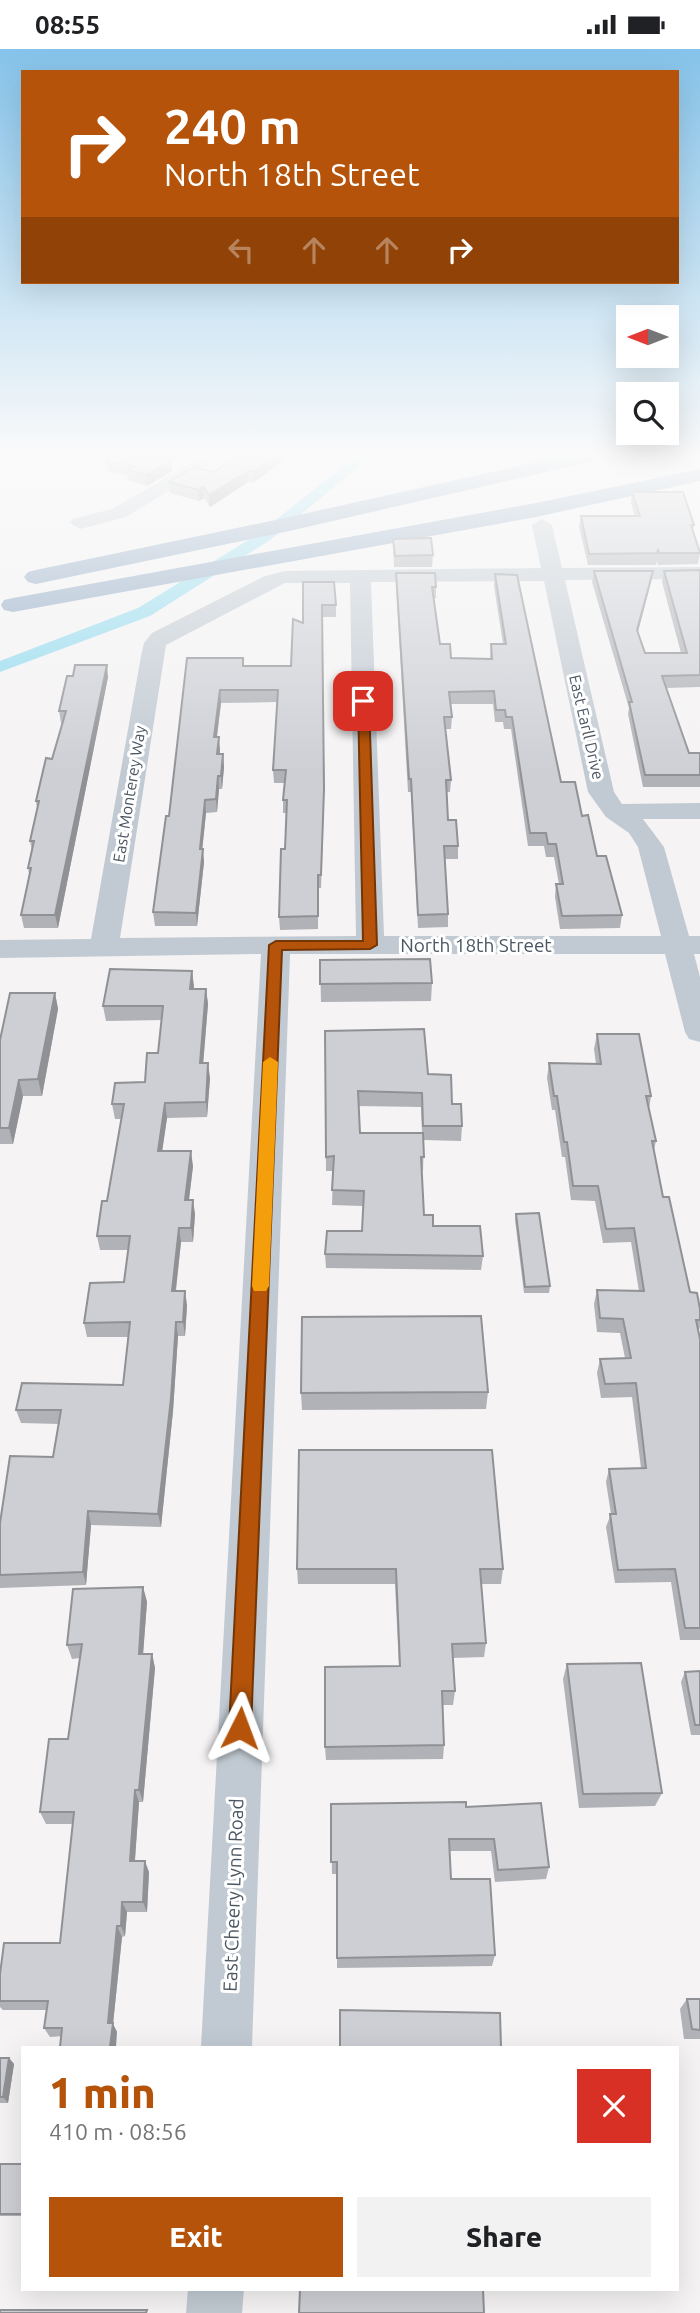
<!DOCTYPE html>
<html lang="en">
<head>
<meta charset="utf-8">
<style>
  body { margin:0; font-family:Ubuntu,sans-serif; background:#f2f2f2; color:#202124; height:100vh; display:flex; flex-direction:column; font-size:26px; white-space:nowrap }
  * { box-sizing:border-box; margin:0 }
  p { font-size:23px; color:#757577 }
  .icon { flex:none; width:38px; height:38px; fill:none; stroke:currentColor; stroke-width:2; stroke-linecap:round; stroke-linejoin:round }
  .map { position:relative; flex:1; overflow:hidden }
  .panel { position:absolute; left:21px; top:1997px; width:658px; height:245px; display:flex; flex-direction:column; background:#fff; border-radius:0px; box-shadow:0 7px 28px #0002 }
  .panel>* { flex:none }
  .banner { position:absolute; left:21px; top:21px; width:658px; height:214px; border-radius:0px; box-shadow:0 7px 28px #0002; background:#b45309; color:#fff; overflow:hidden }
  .needle { width:46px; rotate:270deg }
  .buttons { position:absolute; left:616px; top:256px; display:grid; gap:14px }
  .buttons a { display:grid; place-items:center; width:63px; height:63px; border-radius:0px; background:#fff; box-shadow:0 7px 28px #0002; font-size:35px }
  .pin { position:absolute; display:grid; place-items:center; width:60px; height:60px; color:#fff; margin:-30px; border-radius:14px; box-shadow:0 4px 10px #0006 }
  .me { position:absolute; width:77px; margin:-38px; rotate:3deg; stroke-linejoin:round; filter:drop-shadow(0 0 5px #0008) }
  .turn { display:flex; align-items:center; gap:24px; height:147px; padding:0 28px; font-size:32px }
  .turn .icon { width:91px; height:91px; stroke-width:2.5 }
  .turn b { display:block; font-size:49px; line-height:60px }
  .lanes { display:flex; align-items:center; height:66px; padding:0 28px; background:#0003; justify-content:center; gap:35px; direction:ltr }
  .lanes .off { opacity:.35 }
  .round { display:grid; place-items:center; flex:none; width:74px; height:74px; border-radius:0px; background:#f2f2f2 }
  .head { display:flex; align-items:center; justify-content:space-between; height:119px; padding:0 28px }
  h1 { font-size:42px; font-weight:800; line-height:52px; color:#b45309 }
  .action { display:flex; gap:14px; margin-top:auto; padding:14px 28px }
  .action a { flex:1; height:80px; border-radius:0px; background:#b45309; color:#fff; font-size:28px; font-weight:800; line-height:80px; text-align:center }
  .action a+a { background:#f2f2f2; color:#202124 }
  .status { display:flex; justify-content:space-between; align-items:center; height:49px; padding:0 35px; background:#fff; direction:ltr }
  .status svg { height:19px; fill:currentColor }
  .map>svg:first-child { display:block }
</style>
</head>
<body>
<div class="status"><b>08:55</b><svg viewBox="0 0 49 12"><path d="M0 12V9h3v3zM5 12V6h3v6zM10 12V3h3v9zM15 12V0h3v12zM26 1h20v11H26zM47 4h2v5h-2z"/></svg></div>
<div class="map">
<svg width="700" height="2264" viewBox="0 0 700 2264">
  <rect width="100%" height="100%" fill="#f5f3f3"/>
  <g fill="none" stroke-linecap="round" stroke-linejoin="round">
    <polygon fill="#90daee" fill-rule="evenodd" points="355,408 370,408 270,491 150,567 0,623 0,612 138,559 258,485"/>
    <g fill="#c1cad2" fill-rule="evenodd">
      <polygon points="202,408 223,408 126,468 80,480 70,474 73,470 112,460"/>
      <path d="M 542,470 L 552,476 L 562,519 L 700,518 L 700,530 L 565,531 L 614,743 L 622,755 L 700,754 L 700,770 L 643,770 L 664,798 L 689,887 L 700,887 L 700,905 L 694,905 L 700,928 L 700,993 L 689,990 L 685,983 L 665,905 L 290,905 L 252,1998 L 201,1998 L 261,905 L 0,909 L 0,891 L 91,890 L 141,607 L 144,594 L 152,584 L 265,527 L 285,522 L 541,519 L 532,476 ZM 544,532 L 588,743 L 606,768 L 629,784 L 638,798 L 661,887 L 384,887 L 371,533 ZM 285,534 L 350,534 L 356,887 L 120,889 L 166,596 Z"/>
      <polygon points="188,2240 244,2240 242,2264 186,2264"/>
    </g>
    <g fill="#8ba5c1" fill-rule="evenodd">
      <polygon points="559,408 596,408 592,412 585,414 285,483 36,535 28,533 24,528 28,523 36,521 285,469"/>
      <polygon points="700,420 700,432 536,468 13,563 4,561 1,556 4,551 13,549 536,454"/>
    </g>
  </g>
  <g fill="#b0b2b7" fill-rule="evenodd">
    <polygon points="287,408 253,434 248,433 210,458 204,449 199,452 170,444 169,433"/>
    <polygon points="106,412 171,414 172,422 147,437 128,431 127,426 108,422"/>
    <polygon points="632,443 694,476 693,483 700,504 698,515 658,516 657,512 656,516 588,516 579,478 581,467 635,467 631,454"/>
    <polygon points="393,490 433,506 432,518 394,518"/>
    <polygon points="700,521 700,638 666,639 689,704 700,704 700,738 643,738 628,665 629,659 592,533 594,522 653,522 651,533 638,583 645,604 681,604 662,533 664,522"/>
    <polygon points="396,524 436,538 436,549 434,549 440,595 451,609 490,610 491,595 503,595 494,537 495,525 561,733 582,767 597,807 622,866 620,879 560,880 555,848 556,835 559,835 554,808 546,808 544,797 528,797 511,680 504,680 503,673 495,673 493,655 451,655 452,668 451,680 445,680 451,731 450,743 447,743 448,771 458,797 458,810 445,810 448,865 448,878 418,879 411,743 408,743 396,535"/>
    <polygon points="303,533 336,556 336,568 322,568 324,753 321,839 318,839 318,880 280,881 279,868 285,800 286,764 283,764 283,751 285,734 274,734 273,721 277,653 221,654 217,688 220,701 220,705 223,705 224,718 222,740 219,740 217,763 206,764 202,800 204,813 197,877 155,877 153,863 169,767 187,609 243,609 244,617 291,617 303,574"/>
    <polygon points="108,628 58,879 24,879 21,866 29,825 28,819 32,801 30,792 37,759 36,752 52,710 62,674 61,674 59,662"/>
    <polygon points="320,911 432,934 431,952 321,953"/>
    <polygon points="192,922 193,940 206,940 208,955 203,1014 210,1029 207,1068 167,1069 162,1102 193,1117 189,1151 195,1165 193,1193 181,1193 176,1242 187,1256 185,1287 178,1287 173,1362 161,1478 91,1476 86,1536 0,1539 0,1474 53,1408 59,1375 21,1374 16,1361 123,1336 128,1288 87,1288 84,1274 124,1233 129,1201 100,1201 97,1187 107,1152 122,1070 115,1070 112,1055 145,1033 158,1004 162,971 106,972 103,957"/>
    <polygon points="55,944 58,960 42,1047 23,1047 13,1095 0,1095 0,991"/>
    <path d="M 325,982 L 428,1025 L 452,1055 L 462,1077 L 461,1092 L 424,1091 L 423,1122 L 422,1122 L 424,1166 L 433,1177 L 483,1207 L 481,1221 L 326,1219 L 325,1205 L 362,1182 L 363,1157 L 332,1156 L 333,1122 L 326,1122 ZM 358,1057 L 421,1058 L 422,1084 L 360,1084 Z"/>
    <polygon points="597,985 651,1047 649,1060 656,1092 654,1101 663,1148 690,1243 700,1260 700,1278 698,1283 700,1290 700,1591 680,1591 671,1533 615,1534 606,1478 611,1465 606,1433 609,1420 641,1419 632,1348 601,1349 597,1324 600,1310 625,1309 620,1284 597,1283 594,1255 597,1241 639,1242 631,1193 603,1194 595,1152 571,1151 565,1108 562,1108 555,1061 552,1061 547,1029 549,1014 596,1015 594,1000"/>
    <polygon points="516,1165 550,1237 549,1244 524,1244 515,1171"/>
    <polygon points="488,1343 486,1360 302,1361 301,1344"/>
    <polygon points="297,1520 503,1520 501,1535 481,1535 486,1594 484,1608 453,1609 455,1642 453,1656 443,1656 444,1696 443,1710 326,1711 325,1698 399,1617 395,1535 298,1535"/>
    <polygon points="143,1538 147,1553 143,1605 152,1605 155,1619 143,1753 139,1753 135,1812 149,1823 147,1863 127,1863 125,1887 122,1888 113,1975 117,1983 50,1988 44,1979 47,1961 3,1961 0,1958 0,1925 60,1894 73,1775 46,1775 40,1763 68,1690 80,1609 72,1610 67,1596"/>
    <polygon points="567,1615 662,1744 655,1757 579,1759 563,1630"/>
    <polygon points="700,1622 700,1686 691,1686 681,1633 685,1623"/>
    <polygon points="331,1755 466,1758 549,1818 546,1830 495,1833 491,1802 450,1802 451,1830 495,1906 492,1917 337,1919 337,1825 332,1825"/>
    <polygon points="687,1950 700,1950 700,1990 684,1990 680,1960"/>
    <polygon points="0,2009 9,2009 14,2015 8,2054 0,2054"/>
    <rect x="0" y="2115" width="23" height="52"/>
  </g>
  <g fill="#909195">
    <polygon points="166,408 178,408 171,414 172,422 147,437 146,426"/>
    <polygon points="272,408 287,408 253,434 253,423"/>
    <polygon points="248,422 248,433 210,458 209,446"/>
    <polygon points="203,438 204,449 199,452 199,441"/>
    <polygon points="653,522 651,533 635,593 637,581"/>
    <polygon points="107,616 108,628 58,879 55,866"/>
    <polygon points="220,641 221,654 215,701 214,688"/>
    <polygon points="219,688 220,701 218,718 217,705"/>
    <polygon points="223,705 224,718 222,740 221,727"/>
    <polygon points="218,727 219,740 217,763 216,750"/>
    <polygon points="205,751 206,764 201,813 200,800"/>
    <polygon points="203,800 204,813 197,877 196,864"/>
    <polygon points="192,922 194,937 192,955 190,940"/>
    <polygon points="206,940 208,955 202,1029 200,1014"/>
    <polygon points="55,944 58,960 42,1047 38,1030"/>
    <polygon points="208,1014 210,1029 207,1068 206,1053"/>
    <polygon points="19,1031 23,1047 13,1095 9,1079"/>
    <polygon points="165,1054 167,1069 160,1117 158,1102"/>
    <polygon points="191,1102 193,1117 187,1166 185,1151"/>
    <polygon points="193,1151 195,1165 193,1193 191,1179"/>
    <polygon points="179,1179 181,1193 174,1256 172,1242"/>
    <polygon points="185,1242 187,1256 185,1287 183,1273"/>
    <polygon points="176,1273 178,1287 173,1362 161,1478 158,1465"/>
    <polygon points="88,1462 91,1476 86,1536 83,1523"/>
    <polygon points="143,1538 147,1553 142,1619 139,1605"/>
    <polygon points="152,1605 155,1619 143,1753 139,1741"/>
    <polygon points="135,1741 139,1753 134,1823 130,1812"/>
    <polygon points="145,1812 149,1823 147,1863 143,1853"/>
    <polygon points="122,1853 127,1863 125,1887 121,1877"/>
    <polygon points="117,1877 122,1888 113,1975 117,1983 116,1998 110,1998 108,1974"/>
    <polygon points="9,2009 14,2015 8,2054 3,2048"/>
  </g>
  <g fill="#cdcfd5" stroke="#909195" stroke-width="2">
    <polygon points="108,408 166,408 163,410 171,412 146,426 127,421 134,417 106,412"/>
    <polygon points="235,408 272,408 253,423 248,422 209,446 203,438 199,441 169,433 194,418 214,423"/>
    <polygon points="632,443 683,443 694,476 691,476 700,504 659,504 658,500 657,504 589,505 581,467 640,467"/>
    <polygon points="431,489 433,506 395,507 393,490"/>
    <polygon points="700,521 700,626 662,627 689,704 700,704 700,726 645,726 629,653 632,653 594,522 653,522 637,581 645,604 687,604 664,522"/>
    <polygon points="396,524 435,524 436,538 432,538 440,595 450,595 451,609 492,610 491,595 506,595 495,525 517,526 561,733 575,733 582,767 588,766 597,807 606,807 622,866 562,867 556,835 563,835 556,795 548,795 546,784 530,784 512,668 506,668 505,661 496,661 494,642 449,643 452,668 444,668 451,731 446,731 448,771 456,771 458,797 444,797 448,865 418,866 411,730 409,730"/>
    <polygon points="303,533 334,533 336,556 322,556 324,740 321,826 318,826 318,867 279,868 281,800 285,800 287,751 283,751 286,721 273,721 278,641 220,641 214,688 219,688 217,705 223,705 221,727 218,727 216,750 205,751 200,800 203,800 196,864 153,863 166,767 169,767 187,609 243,609 243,617 291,617 293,570 303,574"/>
    <polygon points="75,616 107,616 55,866 21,866 31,819 28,819 34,792 30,792 39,752 36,752 46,709 52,710 66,662 59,662 67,627 73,627"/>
    <polygon points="430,910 432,934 320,935 320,911"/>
    <polygon points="110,920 192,922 190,940 206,940 200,1014 208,1014 206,1053 165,1054 158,1102 191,1102 185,1151 193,1151 191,1179 179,1179 172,1242 185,1242 183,1273 176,1273 171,1349 158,1465 88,1462 83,1523 0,1526 0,1474 10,1407 53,1408 61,1361 16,1361 22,1334 123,1336 130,1273 84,1274 90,1234 124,1233 130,1187 97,1187 102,1152 107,1152 124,1055 112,1055 115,1034 145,1033 147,1004 158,1004 163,957 103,957"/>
    <polygon points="10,944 55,944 38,1030 19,1031 9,1079 0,1079 0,991"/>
    <polygon points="424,980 428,1025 451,1026 452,1055 461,1055 462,1077 423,1077 422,1044 358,1042 360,1084 423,1084 424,1108 421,1108 424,1166 433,1166 433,1177 480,1177 483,1207 325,1205 327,1182 362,1182 364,1142 332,1141 334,1107 326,1108 325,982"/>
    <polygon points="597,985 639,985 651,1047 646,1047 656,1092 652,1092 663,1148 669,1148 690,1243 697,1244 700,1260 700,1271 696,1271 700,1290 700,1579 685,1579 675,1520 618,1521 610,1465 616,1465 609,1420 646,1419 636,1334 605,1335 600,1310 631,1309 623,1270 600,1269 597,1241 644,1242 634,1179 606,1180 598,1137 573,1137 567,1093 564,1093 557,1047 554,1047 549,1014 601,1015"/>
    <polygon points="539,1164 550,1237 525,1238 516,1165"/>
    <polygon points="481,1267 488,1343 301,1344 302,1268"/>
    <polygon points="299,1401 492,1401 503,1520 480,1520 486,1594 452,1595 455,1642 442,1642 444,1696 325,1698 325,1618 400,1617 396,1520 297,1520"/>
    <polygon points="143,1538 139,1605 152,1605 139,1741 135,1741 130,1812 145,1812 143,1853 122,1853 121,1877 117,1877 108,1974 113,1974 110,1998 60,1998 62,1979 44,1979 48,1952 0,1952 0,1925 4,1894 60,1894 74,1763 40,1763 49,1690 68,1690 82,1595 67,1596 73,1540"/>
    <polygon points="641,1614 662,1744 583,1745 567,1615"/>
    <polygon points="700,1622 700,1676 695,1676 685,1623"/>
    <polygon points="466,1753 466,1758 541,1754 549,1818 498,1821 494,1790 449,1790 451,1830 490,1830 495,1906 337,1909 337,1813 331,1813 331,1755"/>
    <polygon points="687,1950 700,1950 700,1981 692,1980"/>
    <polygon points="340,1961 500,1964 501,1998 340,1998"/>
    <polygon points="0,2009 9,2009 3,2048 0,2048"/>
    <rect x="0" y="2115" width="23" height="50"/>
    <polygon points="300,2240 483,2240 484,2264 299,2264"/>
    <polygon points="0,2261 147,2261 146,2264 0,2264"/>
  </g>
  <linearGradient id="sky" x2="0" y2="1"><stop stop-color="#85c3ea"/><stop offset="0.56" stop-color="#fafafa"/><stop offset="1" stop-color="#fafafa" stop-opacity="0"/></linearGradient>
  <rect width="700" height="724" fill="url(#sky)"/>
  <polygon fill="#b45309" stroke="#753606" stroke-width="2" points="363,648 369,652 377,896 370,900 282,901 251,1679 247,1686 240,1689 232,1686 229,1679 269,896 276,892 363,892 358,652"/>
  <polygon fill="#f59e0b" points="270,1008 278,1013 269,1237 266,1242 254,1242 252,1237 263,1013"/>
  <g text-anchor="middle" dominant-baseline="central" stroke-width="6" stroke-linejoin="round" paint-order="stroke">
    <g font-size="16" fill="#4a5661" stroke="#fff">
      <text transform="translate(587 678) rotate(77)">East Earll Drive</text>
      <text transform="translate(129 745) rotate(-81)">East Monterey Way</text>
    </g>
    <g font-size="19" fill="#4a5661" stroke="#fff">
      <text x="476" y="896">North 18th Street</text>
      <text transform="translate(233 1846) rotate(-88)">East Cheery Lynn Road</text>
    </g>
  </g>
</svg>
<div class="buttons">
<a><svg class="needle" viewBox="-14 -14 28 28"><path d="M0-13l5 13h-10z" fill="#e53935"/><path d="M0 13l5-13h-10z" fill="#757577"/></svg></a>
<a><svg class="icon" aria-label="search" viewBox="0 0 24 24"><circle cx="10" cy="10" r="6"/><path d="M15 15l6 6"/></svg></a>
</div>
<div class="pin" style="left:363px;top:652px;background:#d93025"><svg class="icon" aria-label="arrive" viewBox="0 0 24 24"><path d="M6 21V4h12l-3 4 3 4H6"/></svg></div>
<svg class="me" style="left:240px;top:1679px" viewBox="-20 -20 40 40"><path d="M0-17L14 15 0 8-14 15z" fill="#b45309" stroke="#fff" stroke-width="4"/></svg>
<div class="banner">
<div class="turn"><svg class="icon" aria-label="right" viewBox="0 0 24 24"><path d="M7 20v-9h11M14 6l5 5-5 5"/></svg><div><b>240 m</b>North 18th Street</div></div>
<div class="lanes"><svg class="icon off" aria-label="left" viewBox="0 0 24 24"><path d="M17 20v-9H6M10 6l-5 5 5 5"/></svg><svg class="icon off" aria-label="ahead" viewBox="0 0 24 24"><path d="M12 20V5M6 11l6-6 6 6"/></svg><svg class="icon off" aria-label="ahead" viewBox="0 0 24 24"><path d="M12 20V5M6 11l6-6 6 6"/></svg><svg class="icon" aria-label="right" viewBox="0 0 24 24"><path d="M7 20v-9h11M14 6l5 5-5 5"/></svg></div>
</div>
<section class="panel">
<div class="head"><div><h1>1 min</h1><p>410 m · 08:56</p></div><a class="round" style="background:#d93025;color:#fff"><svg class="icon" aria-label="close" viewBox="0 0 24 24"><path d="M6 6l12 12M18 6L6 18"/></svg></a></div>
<div class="action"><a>Exit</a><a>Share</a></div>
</section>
</div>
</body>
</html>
